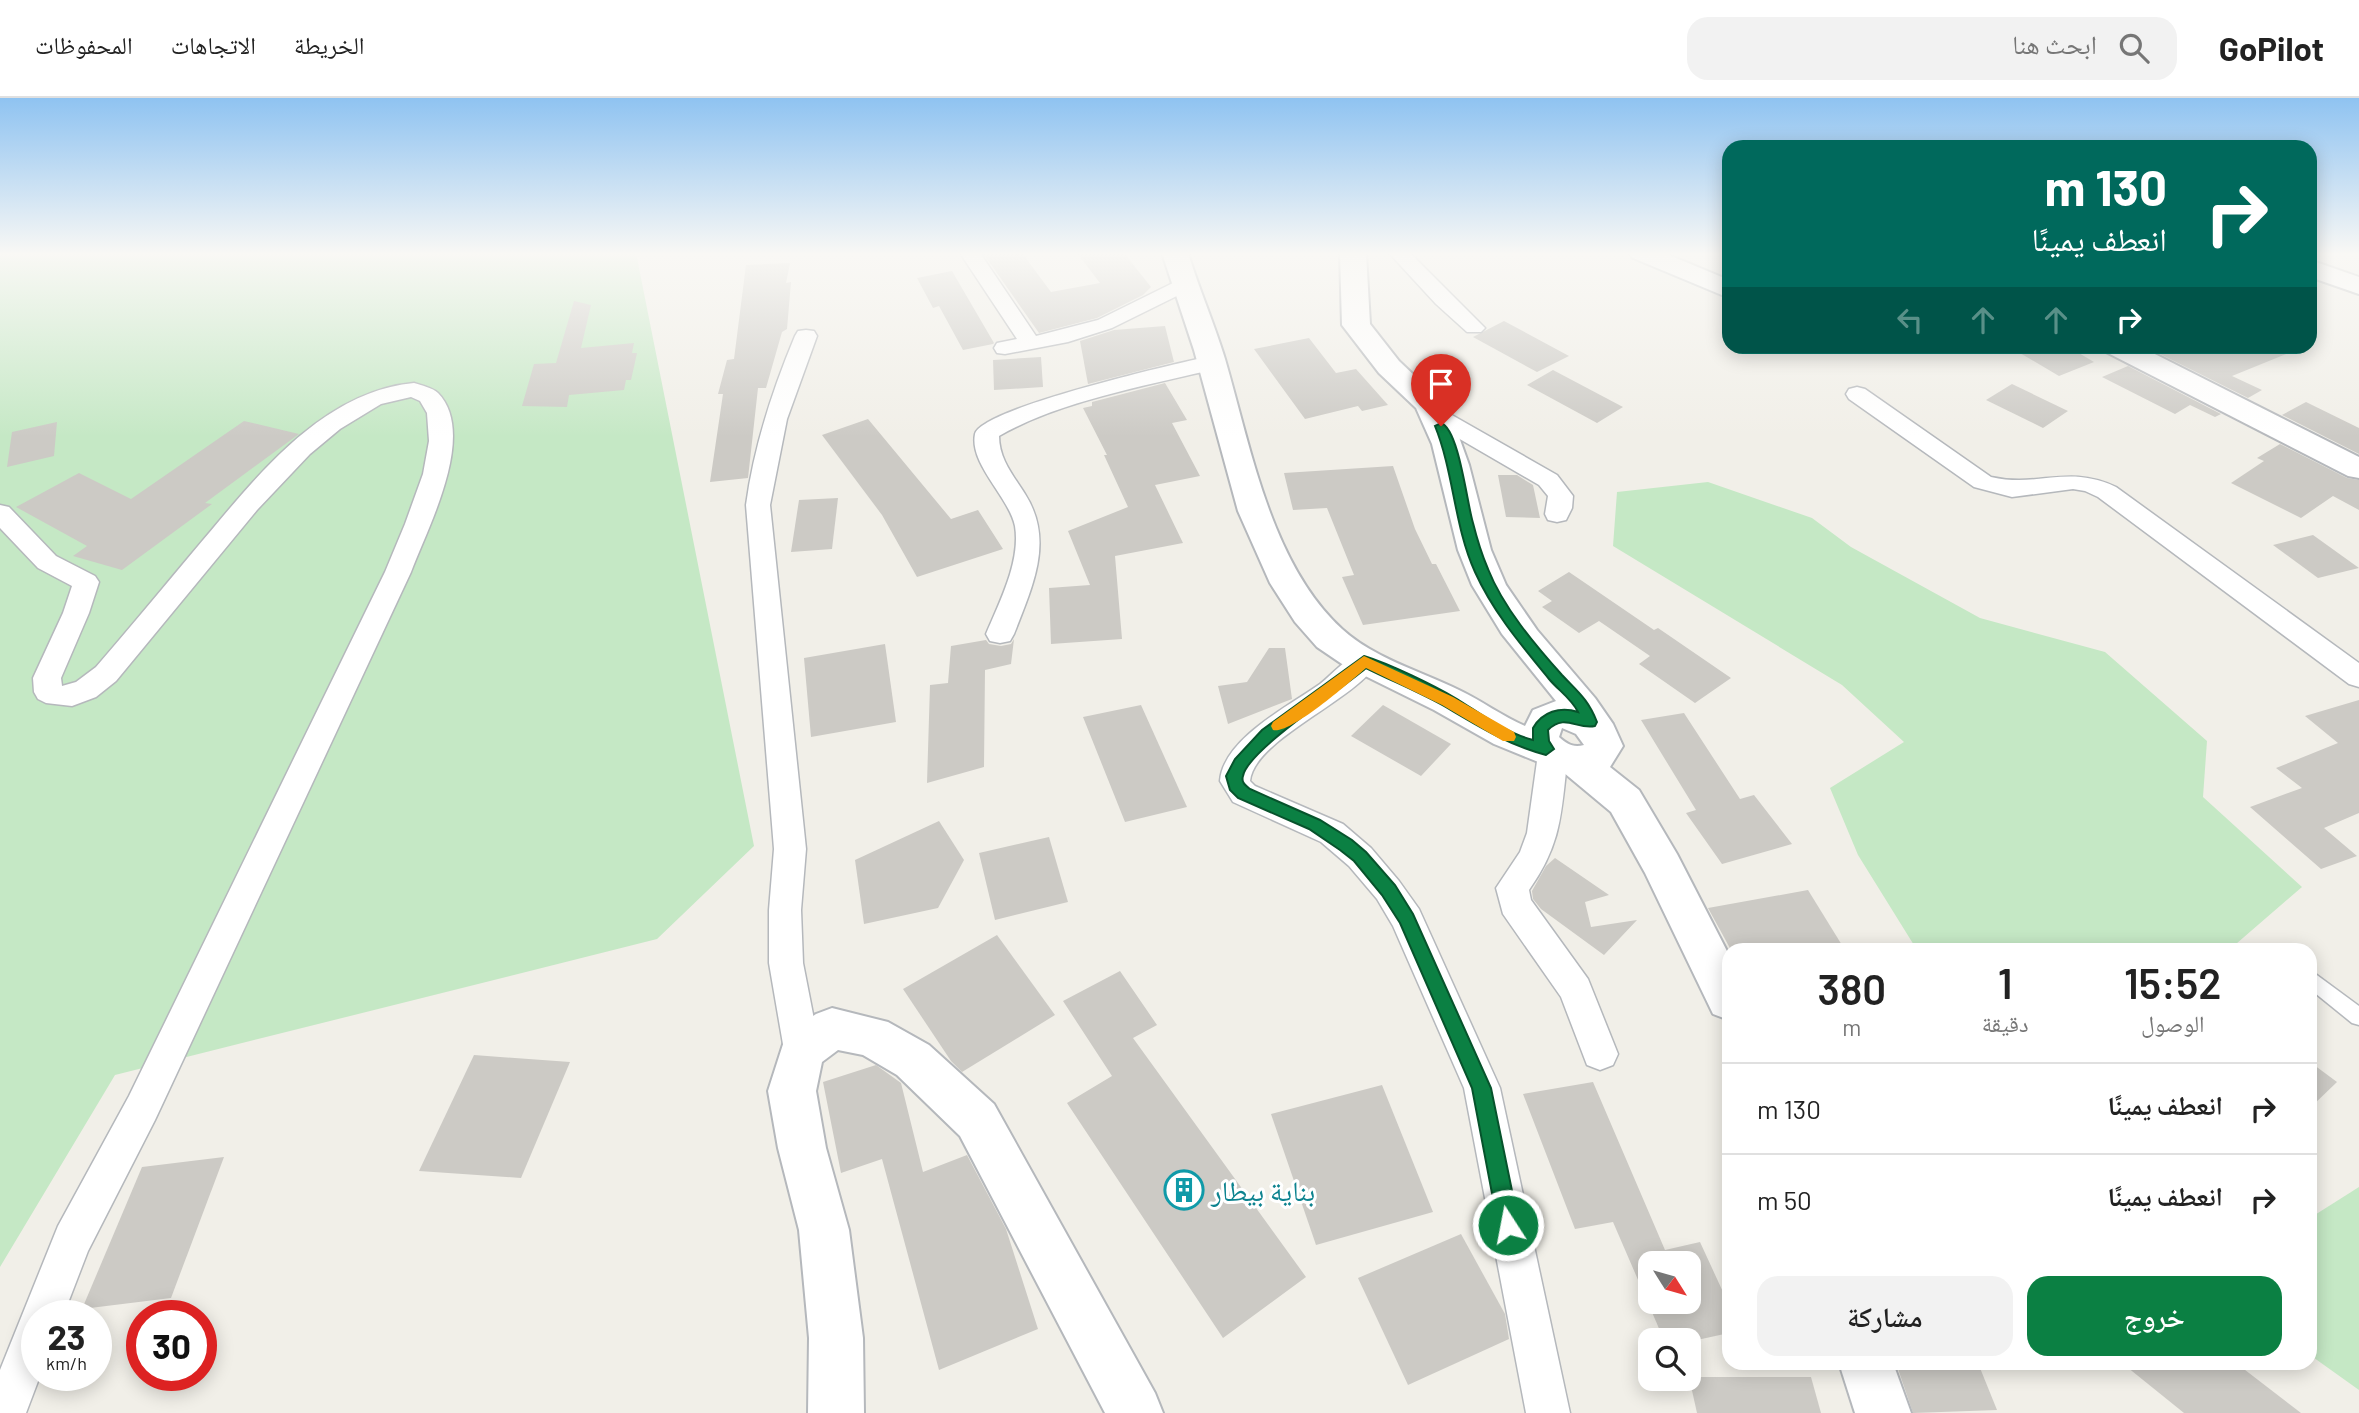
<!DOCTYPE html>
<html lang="ar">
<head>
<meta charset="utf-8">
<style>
  body { margin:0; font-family:Barlow,"Noto Naskh Arabic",sans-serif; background:#f2f2f2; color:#222; direction:rtl; height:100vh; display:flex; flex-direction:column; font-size:26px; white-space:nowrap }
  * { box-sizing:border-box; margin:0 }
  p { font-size:23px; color:#767676 }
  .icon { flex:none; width:38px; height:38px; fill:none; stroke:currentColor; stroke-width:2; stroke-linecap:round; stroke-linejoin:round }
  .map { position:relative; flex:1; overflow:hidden; direction:ltr }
  .details { position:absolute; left:1722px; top:845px; width:595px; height:427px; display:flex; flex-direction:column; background:#fff; border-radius:21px; box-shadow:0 4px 18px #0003; direction:rtl }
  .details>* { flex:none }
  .guide { position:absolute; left:1722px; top:42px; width:595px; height:214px; border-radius:21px; box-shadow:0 4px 18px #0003; direction:rtl; background:#00695c; color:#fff; overflow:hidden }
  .needle { width:46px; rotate:127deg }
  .controls { position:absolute; left:1638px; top:1153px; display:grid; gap:14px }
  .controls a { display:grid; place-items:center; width:63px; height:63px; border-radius:14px; background:#fff; box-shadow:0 4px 18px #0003; font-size:35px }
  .speed { position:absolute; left:21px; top:1202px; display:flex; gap:14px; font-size:35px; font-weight:700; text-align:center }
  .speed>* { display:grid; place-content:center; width:91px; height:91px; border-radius:50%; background:#fff; box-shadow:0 4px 18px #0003; line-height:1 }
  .speed small { font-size:18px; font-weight:400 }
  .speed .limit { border:10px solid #d22; background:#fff; color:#111 }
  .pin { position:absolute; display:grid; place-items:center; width:60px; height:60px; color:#fff; margin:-72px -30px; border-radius:50% 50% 50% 0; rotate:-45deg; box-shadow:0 0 7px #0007 }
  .pin .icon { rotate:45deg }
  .me { position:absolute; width:77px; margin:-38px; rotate:349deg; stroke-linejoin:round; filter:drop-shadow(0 0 5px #0008) }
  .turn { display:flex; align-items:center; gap:24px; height:147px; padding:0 35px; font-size:32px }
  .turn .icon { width:91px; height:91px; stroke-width:2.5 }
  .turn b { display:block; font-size:49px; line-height:60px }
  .lanes { display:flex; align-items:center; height:66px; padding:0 35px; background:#0003; justify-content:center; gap:35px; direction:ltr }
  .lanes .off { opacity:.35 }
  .eta { display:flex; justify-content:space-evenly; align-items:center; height:119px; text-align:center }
  .eta b { font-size:42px; font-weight:600; line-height:49px }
  .cta { display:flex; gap:14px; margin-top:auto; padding:14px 35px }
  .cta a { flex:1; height:80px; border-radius:21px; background:#0b8043; color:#fff; font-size:28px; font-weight:600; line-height:80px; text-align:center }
  .cta a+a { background:#f2f2f2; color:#222 }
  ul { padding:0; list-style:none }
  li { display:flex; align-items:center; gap:21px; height:91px; padding:0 35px; border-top:2px solid #e0e0e0 }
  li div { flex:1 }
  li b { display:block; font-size:26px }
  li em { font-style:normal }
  header { display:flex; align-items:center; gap:42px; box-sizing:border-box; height:98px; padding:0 35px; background:#fff; border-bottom:2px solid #e0e0e0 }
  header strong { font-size:33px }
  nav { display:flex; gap:38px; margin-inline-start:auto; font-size:24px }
  .search { width:490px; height:63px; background:#f2f2f2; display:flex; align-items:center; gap:18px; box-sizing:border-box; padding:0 24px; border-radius:21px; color:#767676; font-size:26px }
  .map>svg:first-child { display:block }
</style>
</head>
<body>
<header>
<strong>GoPilot</strong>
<div class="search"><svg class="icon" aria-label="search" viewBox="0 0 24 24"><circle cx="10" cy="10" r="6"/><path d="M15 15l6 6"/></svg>ابحث هنا</div>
<nav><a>الخريطة</a><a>الاتجاهات</a><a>المحفوظات</a></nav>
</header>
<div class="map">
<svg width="2359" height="1315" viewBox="0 0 2359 1315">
  <rect width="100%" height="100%" fill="#f1efe8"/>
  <g fill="#c5e8c5">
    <polygon points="0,155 636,155 754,748 657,841 115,977 0,1169"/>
    <polygon points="1708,384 1812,420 1851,449 1980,520 2105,554 2207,643 2203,699 2302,789 2229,852 1917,852 1858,757 1830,690 1904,644 1842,587 1613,448 1617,394"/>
    <polygon points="2359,1089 2359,1292 2310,1257 2310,1120"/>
  </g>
  <g fill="#cccac5" fill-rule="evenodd">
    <polygon points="983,155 1022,155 1051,194 1100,185 1077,155 1124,155 1151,189 1143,197 1097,220 1039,235"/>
    <polygon points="790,165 786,185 791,184 787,231 782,234 766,290 758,290 748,380 710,384 723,296 718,296 727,262 734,261 746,167"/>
    <polygon points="952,173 994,245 993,246 963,252 939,208 933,210 917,180"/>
    <polygon points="574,203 591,207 581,250 634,245 632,255 637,255 631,282 626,282 624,292 569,297 567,309 522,308 534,266 556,265"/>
    <polygon points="1504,223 1569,258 1537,274 1473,239"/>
    <polygon points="1165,228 1174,264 1088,286 1080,243 1114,232"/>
    <polygon points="1309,240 1336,275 1356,271 1388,307 1362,313 1358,308 1305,321 1254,251"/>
    <polygon points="2008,248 2067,248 2094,264 2059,278"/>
    <polygon points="2173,248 2303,248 2303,249 2232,278 2262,292 2248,300 2158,255"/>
    <polygon points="1041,259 1043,289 994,292 993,262"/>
    <polygon points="2128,268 2221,316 2215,319 2190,307 2175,316 2102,279"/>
    <polygon points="1553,272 1623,309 1597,325 1527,287"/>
    <polygon points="1165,285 1187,322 1172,325 1200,378 1155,387 1183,445 1115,458 1122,541 1051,546 1049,490 1090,487 1068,433 1128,409 1104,357 1107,357 1083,310 1092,308 1092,304"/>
    <polygon points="2012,286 2068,313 2043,330 1986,302"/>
    <polygon points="2306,304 2359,330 2359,356 2282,317"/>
    <polygon points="868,321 951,421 978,412 1003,451 917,479 882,417 822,337"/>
    <polygon points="244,323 299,336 205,405 212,406 122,472 73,458 87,448 16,409 79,375 131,401"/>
    <polygon points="57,324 54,358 7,369 12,334"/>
    <polygon points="2280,346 2347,380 2359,382 2359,412 2333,398 2301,420 2231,385 2264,363 2257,360"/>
    <polygon points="1393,368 1415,431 1432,466 1436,466 1460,513 1363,527 1342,479 1354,477 1327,410 1293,412 1284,375"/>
    <polygon points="1498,377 1517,377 1533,387 1540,420 1506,419"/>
    <polygon points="838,400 832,451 791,454 799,402"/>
    <polygon points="2313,437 2359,470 2318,480 2273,447"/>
    <polygon points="1569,474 1654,532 1658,530 1731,580 1695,605 1639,566 1650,558 1599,523 1579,535 1542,509 1552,503 1538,493"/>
    <polygon points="1014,541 1011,566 985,572 984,669 927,685 930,587 948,585 951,548 986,542 989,546 1001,548 1011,546"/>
    <polygon points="885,546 896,624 811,639 804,560"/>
    <polygon points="1269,550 1285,550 1292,601 1228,626 1218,588 1247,584"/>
    <polygon points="2359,602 2359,715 2324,730 2357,758 2321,771 2250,709 2302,690 2276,670 2338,645 2305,618"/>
    <polygon points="1141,607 1187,709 1125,724 1083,619"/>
    <polygon points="1383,607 1451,646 1421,678 1351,638"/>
    <polygon points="1684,615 1740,701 1754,697 1792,746 1722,766 1686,715 1696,712 1641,622"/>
    <polygon points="939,723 964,762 938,810 864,826 855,762"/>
    <polygon points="1049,739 1068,804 995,822 979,755"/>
    <polygon points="1555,760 1609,797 1585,804 1591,829 1637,822 1604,857 1541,811 1533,801 1532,793 1546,768"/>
    <polygon points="1808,792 1845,852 1731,852 1708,810"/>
    <polygon points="997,837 1055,917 962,974 951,963 903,891"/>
    <polygon points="1120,873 1157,927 1133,940 1306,1179 1223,1240 1067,1005 1112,978 1063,903"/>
    <polygon points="474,957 570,964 521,1080 419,1073"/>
    <polygon points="2310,964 2337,984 2310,1010"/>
    <polygon points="876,967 901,985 923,1074 967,1057 1006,1131 1038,1231 939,1272 882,1061 841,1075 823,984"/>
    <path d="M 1593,984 L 1665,1152 L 1700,1144 L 1729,1207 L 1729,1235 L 1697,1242 L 1664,1242 L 1613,1124 L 1575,1131 L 1523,996 ZM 1650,1166 L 1689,1166 L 1689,1204 L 1650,1204 Z"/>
    <polygon points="1382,987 1433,1114 1316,1147 1271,1016"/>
    <polygon points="224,1059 171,1200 82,1211 142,1069"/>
    <polygon points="1461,1136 1505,1216 1509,1241 1408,1287 1358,1180"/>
    <polygon points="1896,1265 1978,1265 1997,1312 1913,1315"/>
    <polygon points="2122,1265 2236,1265 2301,1315 2184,1315"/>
    <polygon points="1689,1279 1811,1279 1821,1315 1697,1315"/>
  </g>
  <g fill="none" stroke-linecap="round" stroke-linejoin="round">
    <g stroke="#b5b8bc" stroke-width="3">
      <polygon id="service" points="2310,872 2359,908 2359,927 2352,925 2310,891"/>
    </g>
    <g stroke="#b5b8bc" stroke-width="3">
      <g id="minor">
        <polygon points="960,155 980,155 1036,238 1098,222 1177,183 1191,183 1194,187 1191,191 1112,230 1068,244 1005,256 997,255 994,250 997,245 1017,241"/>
        <polygon points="1389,155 1410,155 1485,230 1481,234 1467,234 1436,206"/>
        <path d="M 806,232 L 814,233 L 817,238 L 787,321 L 770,407 L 806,751 L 801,812 L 803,865 L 820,952 L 815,963 L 802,968 L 789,963 L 784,952 L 769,865 L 769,812 L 774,751 L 746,407 C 754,348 772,293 795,238 L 798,233 Z"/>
        <path d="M 1211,258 L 1219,260 L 1222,265 L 1219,270 C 1150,287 1059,303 999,338 C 999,361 1013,377 1025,396 C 1055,443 1032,489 1014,536 L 1010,543 L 1000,545 L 990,543 L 986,536 C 999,505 1021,463 1015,428 C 1009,399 969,366 975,336 C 981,310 1179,265 1211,258 Z"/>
        <path d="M 414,285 C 421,287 433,290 438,295 C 478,336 427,431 411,474 L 155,1022 L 88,1153 L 63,1218 L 37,1218 L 37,1278 L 40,1278 L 26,1315 L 0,1315 L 0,1272 L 58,1128 L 129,998 L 385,474 L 405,426 L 423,376 L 429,343 L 427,315 L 420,303 L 411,299 L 381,306 L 340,331 L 310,356 L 257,412 L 116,583 L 96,599 L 72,608 L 46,605 L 38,601 L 34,594 L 33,580 L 63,515 L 72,488 L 38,470 L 0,430 L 0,407 L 9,409 L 56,458 L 95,478 L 99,484 L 89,515 L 61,580 L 62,588 L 76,584 L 96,569 C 129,531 161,492 193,454 C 251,386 318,294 414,285 Z"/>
        <path d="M 1857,289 L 1865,291 L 1991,379 C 2039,390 2067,366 2116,389 L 2359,565 L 2359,589 L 2349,586 L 2098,399 L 2085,393 L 2073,391 L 2012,399 L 1974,389 L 1849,301 L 1846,296 L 1849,291 Z"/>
        <polygon points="1435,310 1443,312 1557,377 1573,398 1572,410 1566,422 1557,424 1548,422 1545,416 1548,398 1539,387 1427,322 1424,317 1427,312"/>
        <path d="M 1364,554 L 1374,557 L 1378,564 C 1355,603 1254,641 1250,683 L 1255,688 L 1343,726 L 1371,750 L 1399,783 L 1419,811 L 1500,990 L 1570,1315 L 1526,1315 L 1464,990 L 1393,828 L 1377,801 L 1349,768 L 1321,744 L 1233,704 L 1220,683 C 1223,641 1289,608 1320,586 C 1334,575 1346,559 1364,554 Z"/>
        <path d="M 1553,645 L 1564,648 L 1568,656 C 1561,713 1563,744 1529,792 L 1531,802 L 1588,881 L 1618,956 L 1613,967 L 1600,972 L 1587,967 L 1561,899 L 1503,816 L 1496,790 L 1520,754 L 1527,735 L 1538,656 L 1542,648 Z"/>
      </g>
    </g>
    <g stroke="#b5b8bc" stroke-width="4">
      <g id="tertiary">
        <path d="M 1162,155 L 1188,155 C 1199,191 1214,225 1225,261 C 1251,350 1271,466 1342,531 C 1375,561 1421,573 1459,592 C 1482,603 1502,618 1525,628 L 1533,612 L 1556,603 L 1502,536 L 1472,487 L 1458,452 L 1432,346 L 1416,310 L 1379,275 L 1342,227 L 1340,155 L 1366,155 L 1370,226 L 1399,263 L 1438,300 L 1454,325 L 1469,367 L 1491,452 L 1506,487 L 1537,532 L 1595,600 L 1613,626 L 1623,648 L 1610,669 L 1639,692 L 1677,756 L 1729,857 L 1729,922 L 1713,916 L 1645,775 L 1611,714 L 1563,674 L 1494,646 L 1434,612 L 1345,568 L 1317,549 L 1295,524 L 1270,485 L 1238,413 L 1194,252 ZM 1562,630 L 1576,636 L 1584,647 C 1573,650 1567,646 1559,639 Z"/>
        <polygon points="2310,162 2359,179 2359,196 2310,179"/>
        <polygon points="2102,248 2139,248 2359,359 2359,380 2348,378 2106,254"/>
        <polygon points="832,910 888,924 929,947 994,1006 1155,1295 1163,1315 1105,1315 960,1038 897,977 863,957 838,952 822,964 816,993 826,1050 849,1132 863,1240 864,1315 808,1315 809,1240 799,1132 778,1050 768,993 786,937 816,916"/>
        <polygon points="1839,1265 1893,1265 1911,1315 1855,1315"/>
      </g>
    </g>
    <g stroke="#b6babf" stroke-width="4">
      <polygon id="secondary" points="1629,155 1664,155 1729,182 1729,200 1633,160"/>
    </g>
    <use href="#service" fill="#fff" fill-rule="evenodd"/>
    <use href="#minor" fill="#fff" fill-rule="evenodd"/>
    <use href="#tertiary" fill="#fff" fill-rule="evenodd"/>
    <use href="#secondary" fill="#fff" fill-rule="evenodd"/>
  </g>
  <linearGradient id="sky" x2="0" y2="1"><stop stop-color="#8fc3f1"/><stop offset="0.46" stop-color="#f9f8f5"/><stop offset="1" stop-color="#f9f8f5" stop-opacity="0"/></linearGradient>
  <rect width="2359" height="339" fill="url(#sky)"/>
  <path fill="#0b8043" stroke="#07532c" stroke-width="2" d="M 1441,325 C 1459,331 1467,406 1473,425 C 1477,441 1482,457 1488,471 C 1503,509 1535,547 1562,577 C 1578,594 1588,601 1597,624 L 1595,628 C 1577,632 1565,615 1548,632 L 1549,643 L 1554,651 L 1546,657 C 1508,647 1478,628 1444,608 C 1419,594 1392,583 1366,570 C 1342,591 1247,653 1243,678 C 1241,684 1245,687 1250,691 L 1320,722 L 1352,742 L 1366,754 L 1395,787 L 1413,816 L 1491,990 L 1519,1127 L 1516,1134 L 1508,1137 L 1501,1134 L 1498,1127 L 1472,990 L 1400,825 L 1382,797 L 1354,763 L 1340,752 L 1309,731 L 1238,700 L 1230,692 L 1226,678 L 1235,661 L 1262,632 L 1364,558 C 1390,566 1433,587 1457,601 C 1481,616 1506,635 1533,642 L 1533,630 C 1542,614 1560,608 1578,614 C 1572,601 1558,592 1549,581 C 1522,548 1493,514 1475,474 C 1454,428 1454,375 1435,328 Z"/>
  <path fill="#f59e0b" d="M 1364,558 L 1453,599 L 1514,634 L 1516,639 L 1514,643 L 1503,643 L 1442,607 L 1366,570 C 1351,583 1290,637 1273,632 L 1271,628 L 1273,624 Z"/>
  <defs>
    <g id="building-ring" transform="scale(2.0125)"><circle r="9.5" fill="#fff" stroke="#0f9aa8" stroke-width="1.5"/><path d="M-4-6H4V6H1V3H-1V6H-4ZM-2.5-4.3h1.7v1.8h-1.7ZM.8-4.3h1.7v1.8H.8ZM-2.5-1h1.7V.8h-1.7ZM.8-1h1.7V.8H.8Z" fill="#0f9aa8"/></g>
  </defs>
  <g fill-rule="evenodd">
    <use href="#building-ring" x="1184" y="1092"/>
  </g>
  <g text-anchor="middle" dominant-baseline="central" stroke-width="6" stroke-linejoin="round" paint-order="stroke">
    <g font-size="28" fill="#0d838f" stroke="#fff" text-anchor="start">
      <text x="1211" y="1092">بناية بيطار</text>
    </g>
  </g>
</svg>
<div class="controls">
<a><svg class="needle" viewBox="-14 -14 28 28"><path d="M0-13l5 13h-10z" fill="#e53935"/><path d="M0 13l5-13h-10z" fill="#767676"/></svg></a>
<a><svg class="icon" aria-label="search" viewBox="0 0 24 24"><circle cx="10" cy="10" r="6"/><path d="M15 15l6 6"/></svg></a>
</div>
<div class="speed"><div>23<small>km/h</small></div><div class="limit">30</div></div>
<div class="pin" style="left:1441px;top:328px;background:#d93025"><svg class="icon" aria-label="arrive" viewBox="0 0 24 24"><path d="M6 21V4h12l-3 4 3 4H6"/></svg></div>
<svg class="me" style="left:1508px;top:1127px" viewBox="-20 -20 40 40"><circle r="17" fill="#0b8043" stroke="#fff" stroke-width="3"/><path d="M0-11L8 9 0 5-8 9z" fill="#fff"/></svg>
<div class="guide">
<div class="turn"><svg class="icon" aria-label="right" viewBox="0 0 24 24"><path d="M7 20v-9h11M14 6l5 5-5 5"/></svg><div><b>130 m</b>انعطف يمينًا</div></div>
<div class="lanes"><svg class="icon off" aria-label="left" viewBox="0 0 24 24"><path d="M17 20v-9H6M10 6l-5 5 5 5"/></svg><svg class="icon off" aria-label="ahead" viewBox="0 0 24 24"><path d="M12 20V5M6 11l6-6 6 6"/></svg><svg class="icon off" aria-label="ahead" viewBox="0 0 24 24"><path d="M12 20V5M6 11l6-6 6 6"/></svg><svg class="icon" aria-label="right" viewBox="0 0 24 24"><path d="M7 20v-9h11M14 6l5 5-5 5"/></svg></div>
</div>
<section class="details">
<div class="eta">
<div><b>15:52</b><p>الوصول</p></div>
<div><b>1</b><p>دقيقة</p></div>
<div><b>380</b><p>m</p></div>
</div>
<ul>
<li><svg class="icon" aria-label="right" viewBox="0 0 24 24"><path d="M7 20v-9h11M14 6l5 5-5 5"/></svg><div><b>انعطف يمينًا</b></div><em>130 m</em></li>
<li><svg class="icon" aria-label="right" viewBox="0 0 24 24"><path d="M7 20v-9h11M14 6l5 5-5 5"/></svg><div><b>انعطف يمينًا</b></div><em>50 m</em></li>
</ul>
<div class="cta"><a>خروج</a><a>مشاركة</a></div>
</section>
</div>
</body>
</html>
